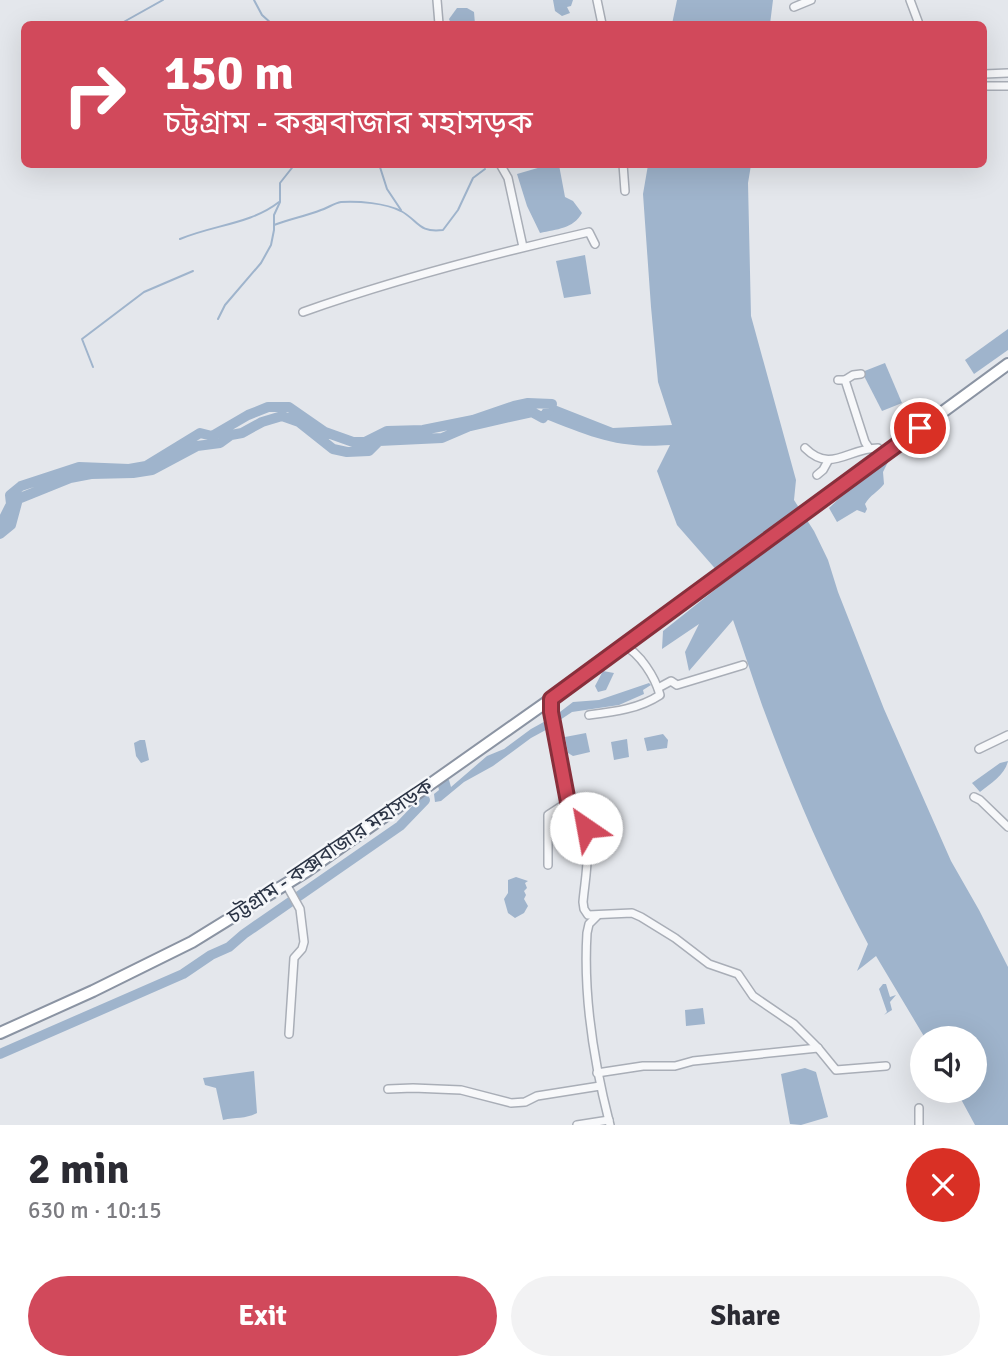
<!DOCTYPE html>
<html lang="en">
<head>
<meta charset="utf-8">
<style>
  body { margin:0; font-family:Signika,"Noto Sans Bengali",sans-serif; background:#f2f2f3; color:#2b2b33; height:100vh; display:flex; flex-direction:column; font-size:26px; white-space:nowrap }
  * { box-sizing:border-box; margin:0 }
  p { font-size:23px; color:#7c7c81 }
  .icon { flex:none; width:38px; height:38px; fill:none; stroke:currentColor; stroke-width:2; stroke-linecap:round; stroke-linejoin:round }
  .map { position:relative; height:1125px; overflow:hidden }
  .panel { display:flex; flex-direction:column; background:#fff; flex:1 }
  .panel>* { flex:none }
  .top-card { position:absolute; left:21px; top:21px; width:966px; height:147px; border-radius:10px; box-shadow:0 7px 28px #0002; background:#d1495b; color:#fff; overflow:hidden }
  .tools { position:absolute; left:910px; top:1026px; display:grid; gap:14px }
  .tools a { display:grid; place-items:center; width:77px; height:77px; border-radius:50%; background:#fff; box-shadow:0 7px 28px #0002; font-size:35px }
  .pin { position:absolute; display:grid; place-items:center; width:60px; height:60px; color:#fff; margin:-30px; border:4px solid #fff; border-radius:50%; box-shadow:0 2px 7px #0007 }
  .me { position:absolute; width:77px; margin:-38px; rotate:327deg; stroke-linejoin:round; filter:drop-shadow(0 0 5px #0008) }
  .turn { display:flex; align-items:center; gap:24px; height:147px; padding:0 28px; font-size:32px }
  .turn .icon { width:91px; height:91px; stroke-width:2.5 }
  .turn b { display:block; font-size:49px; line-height:60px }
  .round { display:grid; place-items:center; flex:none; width:74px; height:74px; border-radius:37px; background:#f2f2f3 }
  .headline { display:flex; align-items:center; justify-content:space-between; height:119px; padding:0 28px }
  h1 { font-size:42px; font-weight:700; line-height:52px }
  .cta { display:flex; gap:14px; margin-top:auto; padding:14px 28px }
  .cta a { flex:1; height:80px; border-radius:42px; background:#d1495b; color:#fff; font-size:28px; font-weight:700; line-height:80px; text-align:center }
  .cta a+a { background:#f2f2f3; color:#2b2b33 }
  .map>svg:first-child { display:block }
</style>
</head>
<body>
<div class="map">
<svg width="1008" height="1125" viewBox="0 0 1008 1125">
  <rect width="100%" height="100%" fill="#e4e7ec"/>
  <g fill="#9fb4cc">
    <polygon points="553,0 578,0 573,0 571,6 567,7 570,13 562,16 555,11"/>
    <polygon points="677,0 773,0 770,24 672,24"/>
    <polygon points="457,8 467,8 474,12 475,24 451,24 449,19"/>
    <path d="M 548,165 L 559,165 L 565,197 L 573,201 L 582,213 C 573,229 557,229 540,233 L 527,206 L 517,174 Z"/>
    <path d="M 648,165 L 751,165 L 748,183 L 751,316 L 796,480 L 794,500 L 814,531 L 828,560 L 838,592 L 884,709 L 951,861 L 979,910 L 1008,967 L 1008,1125 L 975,1125 L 956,1090 L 975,1090 L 975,1038 L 925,1038 L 876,956 L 857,971 L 868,944 C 827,868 792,787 762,705 C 752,677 743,648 733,620 L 689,671 L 685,652 L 699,624 L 662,649 L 663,631 L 726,581 L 677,525 L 657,471 L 670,445 C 617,449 592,437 543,418 L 552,404 L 613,428 L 672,425 L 658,382 L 651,307 L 643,194 Z"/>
    <polygon points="585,255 591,294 564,298 556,261"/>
    <polygon points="1008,329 1008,350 974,374 965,360"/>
    <polygon points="885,363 902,403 882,411 862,372"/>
    <path d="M 894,450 L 883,472 L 884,484 C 878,492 870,495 865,504 L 867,509 L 865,513 L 857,510 L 837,522 L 829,508 L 878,462 Z"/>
    <polygon points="603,671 614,673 606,690 598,692 595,686"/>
    <polygon points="649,683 651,685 643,690 644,694 619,705 572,712 557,722 556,715 573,702 599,700"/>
    <polygon points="551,718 555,725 531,738 493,766 464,782 441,801 435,802 434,794 439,790 438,786 445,779 449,780 451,787 487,756 504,749 531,729"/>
    <polygon points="586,733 590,752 573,756 568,753 565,737"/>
    <polygon points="663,734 668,740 667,748 647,751 644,738"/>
    <polygon points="627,739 629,757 614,760 611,742"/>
    <polygon points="140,740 145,740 149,760 141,763 136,756 134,743"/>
    <path d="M 1008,761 C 1005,775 991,783 980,792 L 972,783 L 1000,763 Z"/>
    <polygon points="516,877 528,881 525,883 527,888 524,891 526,895 524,899 528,906 524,913 515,918 508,913 504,899 508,893 508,880"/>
    <polygon points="883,984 886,984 890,997 896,995 890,1002 892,1010 884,1015 887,1012 879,989"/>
    <polygon points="703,1008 705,1024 686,1026 685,1010"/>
    <polygon points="805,1068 816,1072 828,1117 801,1125 790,1124 781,1074"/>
    <path d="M 254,1071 L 257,1113 C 246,1119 236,1117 223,1120 L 216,1088 L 205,1085 L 203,1078 Z"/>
  </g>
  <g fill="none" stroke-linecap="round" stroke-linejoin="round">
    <g stroke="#9fb4cc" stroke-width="2">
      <polyline points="254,0 262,15 272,24"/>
      <polyline points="120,24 163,0"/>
      <polyline points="379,164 387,189 401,210"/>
      <path d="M 274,225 C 290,219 306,216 321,210 C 328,208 334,203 341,202 C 359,201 385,203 401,211 C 419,221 418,233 443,230 L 458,210 L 473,178 L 485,169"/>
      <path d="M 180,239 C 213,225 251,224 279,202"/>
      <polyline points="218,319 225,305 261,263 271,245 274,230 274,215 280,202 280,183 295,164"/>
      <polyline points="93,367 82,339 144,292 193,271"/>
    </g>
    <g stroke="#9fb4cc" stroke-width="10">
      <polyline points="0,526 11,504 10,495 21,486 79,467 129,469 146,466 200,433 212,436 248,415 268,407 289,407 325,432 353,442 365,442 387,431 423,430 473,420 514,406 528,403 552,404 543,418 532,412 470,426 442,438 379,441 369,451 347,452 333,449 299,422 282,416 262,422 242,433 231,435 220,443 197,446 152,470 133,473 91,474 70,478 18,499 11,525 0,534"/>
      <polyline points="0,1054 183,974 211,955 229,947 244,934 400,826 425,800"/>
    </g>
    <g stroke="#a9aeb7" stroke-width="10">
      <g id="minor">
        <polyline points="437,0 439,24"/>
        <polyline points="597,0 602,24"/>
        <polyline points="910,0 919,24"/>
        <polyline points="794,7 811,0"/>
        <polyline points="984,74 1008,73"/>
        <polyline points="984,86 1008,86"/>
        <polyline points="500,164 508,178 523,247"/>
        <polyline points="623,164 625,191"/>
        <path d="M 303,312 C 396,279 493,254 589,232 L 595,244"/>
        <polyline points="838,380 845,380 865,442 869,448"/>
        <polyline points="845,380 853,375 861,374"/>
        <path d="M 805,448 C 831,474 848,448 878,448 L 884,454"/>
        <polyline points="817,475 823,470 828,461"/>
        <polyline points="658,688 671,681 677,685 743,665"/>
        <polyline points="551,699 551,712 568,802"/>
        <path d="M 589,715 C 613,712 639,709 660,695 C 655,677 640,653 623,645"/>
        <polyline points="979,749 1008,735"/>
        <polyline points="974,797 980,800 1008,827"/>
        <path d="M 548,865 L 548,815 L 568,802 C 597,827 586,868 583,902 L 584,909 L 588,915 L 632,913 L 641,917 L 675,938 L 709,964 L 738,974 L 753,996 L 794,1024 L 818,1048 L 836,1070 L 886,1066"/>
        <polyline points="286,884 300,909 304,942 302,949 294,958 289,1034"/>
        <path d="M 597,916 L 589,924 L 587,933 C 583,997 594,1063 610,1125"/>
        <polyline points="597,1073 643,1066 675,1066 693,1061 818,1048"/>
        <polyline points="388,1089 413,1088 461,1090 511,1103 525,1102 537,1096 600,1086"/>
        <polyline points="919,1108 919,1125"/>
        <polyline points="577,1125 609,1120"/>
      </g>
    </g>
    <g stroke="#8b94a3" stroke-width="14">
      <polyline id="highway" points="0,1033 93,991 192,942 307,871 551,699 1008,364"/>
    </g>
    <use href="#minor" stroke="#f7f8fa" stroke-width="7"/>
    <use href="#highway" stroke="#fff" stroke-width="10"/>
  </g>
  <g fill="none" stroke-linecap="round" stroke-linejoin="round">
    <g stroke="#882f3b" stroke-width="18">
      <polyline id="route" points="586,828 582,816 568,802 551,712 551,699 920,428"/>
    </g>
    <use href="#route" stroke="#d1495b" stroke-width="12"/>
  </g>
  <g text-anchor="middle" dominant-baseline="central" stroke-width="5" stroke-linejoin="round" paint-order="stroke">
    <g font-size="21" fill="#2b3445" stroke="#f4f6f9">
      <text transform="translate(330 851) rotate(-34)">চট্টগ্রাম - কক্সবাজার মহাসড়ক</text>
    </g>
  </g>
</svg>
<div class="tools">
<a><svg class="icon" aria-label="sound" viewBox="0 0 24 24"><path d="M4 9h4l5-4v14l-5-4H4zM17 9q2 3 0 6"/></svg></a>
</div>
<div class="pin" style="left:920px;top:428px;background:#d93025"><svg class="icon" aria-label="arrive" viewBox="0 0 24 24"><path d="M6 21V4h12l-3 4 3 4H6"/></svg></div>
<svg class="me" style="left:586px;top:828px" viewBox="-20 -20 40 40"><circle r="19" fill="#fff"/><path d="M0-13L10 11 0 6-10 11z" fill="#d1495b"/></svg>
<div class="top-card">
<div class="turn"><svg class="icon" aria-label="right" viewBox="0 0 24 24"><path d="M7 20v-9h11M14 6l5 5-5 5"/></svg><div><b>150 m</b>চট্টগ্রাম - কক্সবাজার মহাসড়ক</div></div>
</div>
</div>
<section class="panel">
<div class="headline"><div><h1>2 min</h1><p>630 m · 10:15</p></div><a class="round" style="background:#d93025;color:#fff"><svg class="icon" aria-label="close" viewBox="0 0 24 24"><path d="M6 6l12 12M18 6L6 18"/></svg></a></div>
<div class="cta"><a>Exit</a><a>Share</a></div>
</section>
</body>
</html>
